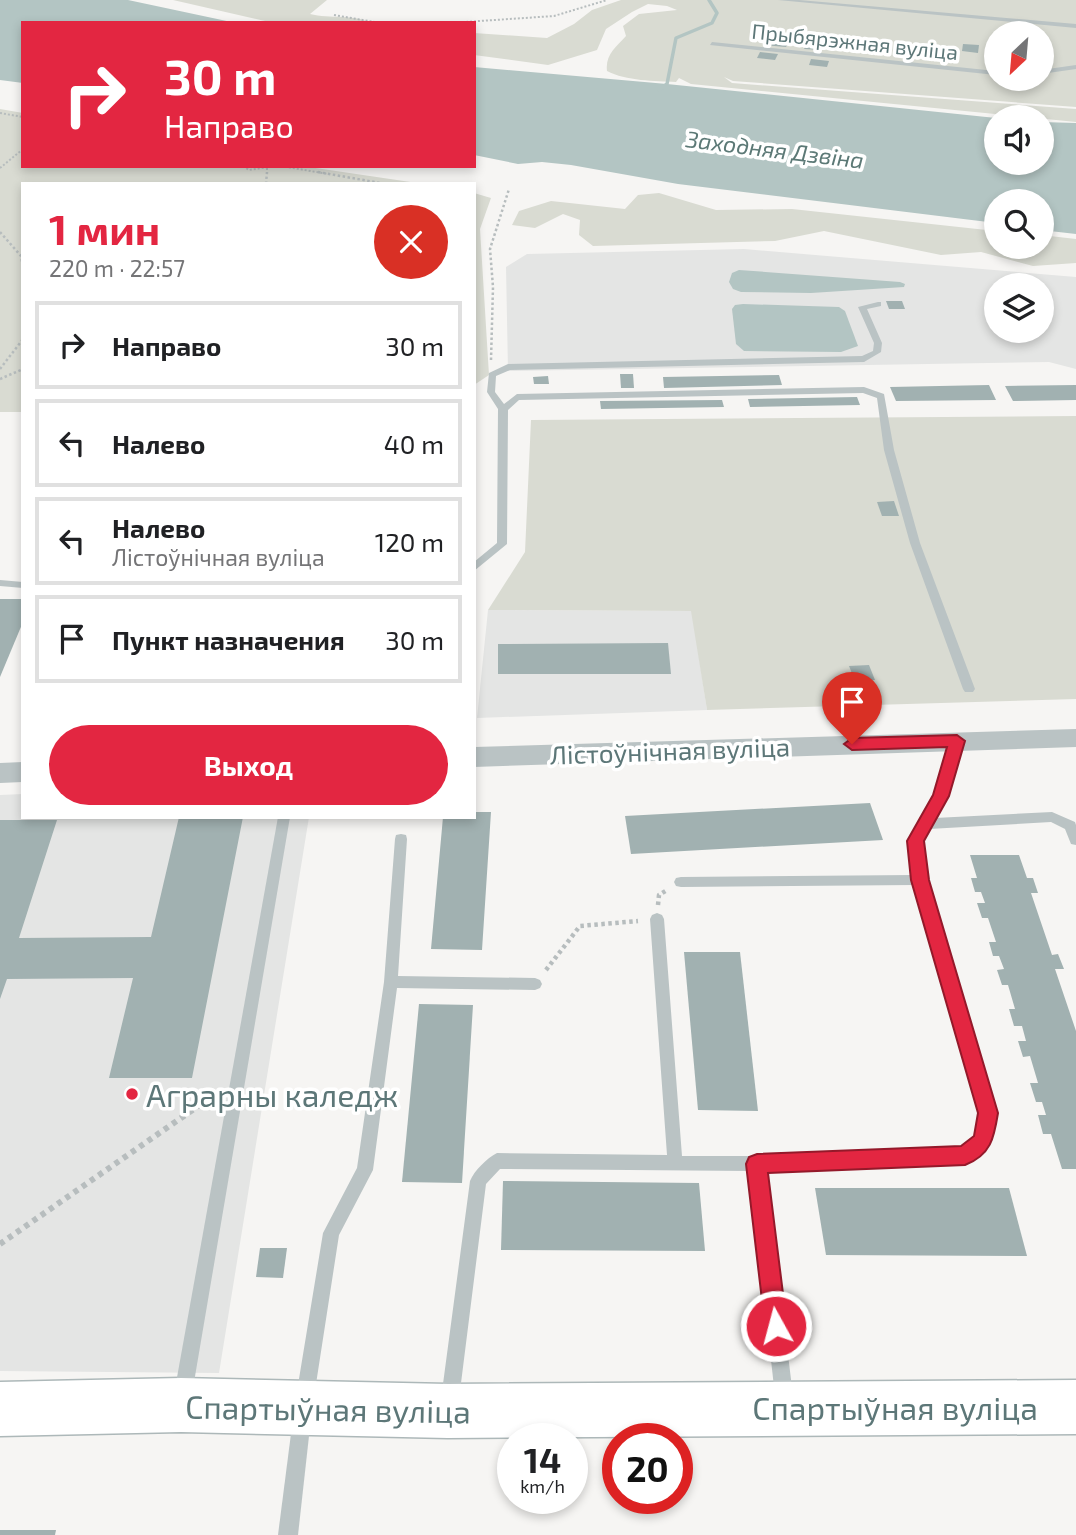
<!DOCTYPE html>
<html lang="ru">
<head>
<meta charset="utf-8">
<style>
  body { margin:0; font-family:"Exo 2",sans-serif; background:#f2f2f2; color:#202124; height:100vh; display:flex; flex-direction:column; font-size:26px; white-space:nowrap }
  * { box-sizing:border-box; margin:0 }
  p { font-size:23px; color:#757577 }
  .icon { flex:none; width:38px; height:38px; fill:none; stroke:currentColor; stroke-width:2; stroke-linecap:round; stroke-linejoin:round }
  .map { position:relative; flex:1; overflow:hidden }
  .side { position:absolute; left:21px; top:182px; width:455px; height:637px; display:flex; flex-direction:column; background:#fff; border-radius:0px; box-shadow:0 4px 10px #0003 }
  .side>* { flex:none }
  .hud { position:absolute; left:21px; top:21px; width:455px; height:147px; border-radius:0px; box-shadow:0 4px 10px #0003; background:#e32641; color:#fff; overflow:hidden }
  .needle { width:46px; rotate:206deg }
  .fabs { position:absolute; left:984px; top:21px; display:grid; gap:14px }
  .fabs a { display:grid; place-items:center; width:70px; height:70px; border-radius:50%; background:#fff; box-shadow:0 4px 10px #0003; font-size:35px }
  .speed { position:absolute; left:497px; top:1423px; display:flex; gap:14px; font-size:35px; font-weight:700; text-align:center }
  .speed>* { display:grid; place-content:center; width:91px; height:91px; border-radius:50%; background:#fff; box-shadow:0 4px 10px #0003; line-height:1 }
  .speed small { font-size:18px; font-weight:400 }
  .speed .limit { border:10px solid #d22; background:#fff; color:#111 }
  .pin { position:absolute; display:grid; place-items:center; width:60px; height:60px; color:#fff; margin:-72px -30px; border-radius:50% 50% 50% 0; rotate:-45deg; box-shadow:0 0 7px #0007 }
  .pin .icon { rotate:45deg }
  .me { position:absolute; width:77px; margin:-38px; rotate:353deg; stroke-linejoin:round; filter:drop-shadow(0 0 5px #0008) }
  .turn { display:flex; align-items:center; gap:24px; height:147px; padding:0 28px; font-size:32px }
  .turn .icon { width:91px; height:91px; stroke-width:2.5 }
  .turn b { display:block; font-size:49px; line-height:60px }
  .round { display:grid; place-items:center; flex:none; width:74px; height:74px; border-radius:37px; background:#f2f2f2 }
  .head { display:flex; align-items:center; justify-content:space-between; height:119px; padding:0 28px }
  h1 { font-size:42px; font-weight:700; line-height:52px; color:#e32641 }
  .action { display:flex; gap:14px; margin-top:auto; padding:14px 28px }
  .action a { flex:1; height:80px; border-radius:42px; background:#e32641; color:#fff; font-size:28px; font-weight:700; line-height:80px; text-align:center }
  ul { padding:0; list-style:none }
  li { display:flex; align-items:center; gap:21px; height:88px; margin:0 14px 10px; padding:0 14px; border:4px solid #e0e0e0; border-radius:0px }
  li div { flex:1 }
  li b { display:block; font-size:26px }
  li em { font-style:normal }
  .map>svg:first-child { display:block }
</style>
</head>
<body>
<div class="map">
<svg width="1076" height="1535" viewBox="0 0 1076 1535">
  <rect width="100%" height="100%" fill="#f6f5f3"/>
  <g fill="#e4e5e4" fill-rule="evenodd">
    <path d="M 744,249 L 1076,277 L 1076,369 L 1049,362 L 508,371 L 506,267 L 527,254 ZM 996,285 L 1041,285 L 1041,331 L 996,331 Z"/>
    <polygon points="488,610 692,611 707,710 477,718"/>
    <polygon points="23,794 23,817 309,817 219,1373 0,1371 0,795"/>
  </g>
  <g fill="#d9dbd2" fill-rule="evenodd">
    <path d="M 173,0 L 327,0 L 310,14 C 330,19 354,14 371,23 L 274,23 Z"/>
    <path d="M 621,0 L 1076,0 L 1076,107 L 733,81 L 724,77 L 732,83 L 1076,109 L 1076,122 L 691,84 L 679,78 L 676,82 C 655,81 626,81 607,71 C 605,55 616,47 626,36 L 623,26 L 639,14 L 677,10 L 667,6 L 648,4 L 632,12 L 606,29 L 597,50 L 548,65 L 474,55 L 474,33 L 547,38 L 574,24 L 592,10 ZM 996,33 L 1041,33 L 1041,79 L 996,79 Z"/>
    <polygon points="0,109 23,113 23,166 302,166 424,184 23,184 23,412 0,412"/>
    <polygon points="474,193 491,198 480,229 489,375 474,385"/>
    <polygon points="659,193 716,210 792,209 996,231 996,247 1041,247 1041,235 1076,239 1076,263 1033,266 981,252 941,255 824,231 775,241 593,246 579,235 580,220 563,214 535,228 512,225 519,211 551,201 625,209 638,195"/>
    <polygon points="1076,416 1076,699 707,710 691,611 488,610 525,552 531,420"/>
  </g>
  <g fill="#b3c5c3">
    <polygon points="0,0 128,0 236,23 23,23 23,83 0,80"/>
    <polygon points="474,67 667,84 996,118 996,163 1041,163 1041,122 1076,123 1076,234 1041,230 1041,201 996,201 996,223 678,184 571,165 542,162 518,164 474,155"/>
    <polygon points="739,270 900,282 905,284 904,287 811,293 741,292 733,289 729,282 732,273"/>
    <polygon points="743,304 839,307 845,311 858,346 841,352 744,351 736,344 732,309 735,305"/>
  </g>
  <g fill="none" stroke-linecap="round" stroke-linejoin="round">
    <polyline stroke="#b3c5c3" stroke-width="3.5" points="659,90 667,84 676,38 712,23 717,13 709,0"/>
  </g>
  <g fill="#a1b1b1">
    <polygon points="766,39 789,42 786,47 763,45"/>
    <polygon points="808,42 825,43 822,50 804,49"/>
    <polygon points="963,44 979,45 978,53 962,51"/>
    <polygon points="760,52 778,54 775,60 757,58"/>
    <polygon points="811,59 829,61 827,67 809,65"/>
    <polygon points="886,301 902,301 905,309 889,309"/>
    <polygon points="620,374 633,374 634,388 621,388"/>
    <polygon points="779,375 782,385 664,388 663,377"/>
    <polygon points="548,376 549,384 534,384 533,377"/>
    <polygon points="989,385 996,400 896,401 890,387"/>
    <polygon points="1076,385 1076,400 1013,401 1005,386"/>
    <polygon points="857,397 860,405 750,407 748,399"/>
    <polygon points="722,400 724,407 601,409 600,401"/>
    <polygon points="894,501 899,516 882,516 877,502"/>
    <polygon points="0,599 23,599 23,622 0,677"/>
    <polygon points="668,643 671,674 498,674 498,644"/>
    <polygon points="869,665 875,680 855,681 849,666"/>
    <polygon points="870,803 883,840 631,854 625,816"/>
    <polygon points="474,812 491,812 482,950 431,949 443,817 474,817"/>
    <polygon points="179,817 243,817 192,1078 109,1078 133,978 7,979 0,999 0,820 57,820 19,938 151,937"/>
    <polygon points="970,855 1019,855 1027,878 1033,878 1038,893 1031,893 1052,955 1058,954 1064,969 1055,969 1076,1031 1076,1169 1062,1169 1051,1134 1043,1134 1038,1115 1046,1115 1042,1102 1036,1102 1030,1083 1038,1083 1030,1056 1023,1057 1018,1041 1026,1041 1022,1026 1014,1026 1009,1009 1015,1009 1008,985 1002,985 997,970 1004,969 999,956 993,956 989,942 996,942 988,918 982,918 977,903 985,903 981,892 975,892 971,878 977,878"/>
    <polygon points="684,952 740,952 758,1111 698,1110"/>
    <polygon points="419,1004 473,1005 462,1183 402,1182"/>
    <polygon points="503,1181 699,1183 705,1251 501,1250"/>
    <polygon points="815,1188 1009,1188 1027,1256 826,1255"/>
    <polygon points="260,1248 287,1248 283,1278 256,1277"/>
    <polygon points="0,1530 56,1530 55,1535 0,1535"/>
  </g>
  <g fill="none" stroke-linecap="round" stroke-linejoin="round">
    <g stroke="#adb8b9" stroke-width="3">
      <polygon id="secondary" points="181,1378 448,1384 1076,1380 1076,1434 448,1438 181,1432 0,1436 0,1382"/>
    </g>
    <g stroke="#b7bdbe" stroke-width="2" stroke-dasharray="2 2" stroke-linecap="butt">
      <polyline points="334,15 380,23"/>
      <polyline points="450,23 554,16 607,0"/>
      <polyline points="0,113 23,117"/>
      <polyline points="243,166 249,170 275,166"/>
      <polyline points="281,166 328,174"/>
      <polyline points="0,168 23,149"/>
      <polyline points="267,174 267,167"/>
    </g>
    <g stroke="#b7bdbe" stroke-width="2.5" stroke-dasharray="2.5 2.5" stroke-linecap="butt">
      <polyline points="318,172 386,184"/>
      <polyline points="266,184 267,172"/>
      <polyline points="0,232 21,256 23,267"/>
      <polyline points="491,360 493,287 490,249 509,189"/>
      <polyline points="0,369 23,339"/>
      <polyline points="0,379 23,369"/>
    </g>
    <g stroke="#b7bdbe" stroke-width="4.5" stroke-dasharray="3.5 3.5" stroke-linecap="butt">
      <polyline points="658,905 659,895 667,890"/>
      <polyline points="546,970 580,926 638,921"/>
    </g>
    <polyline stroke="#b7bdbe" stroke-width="6" stroke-dasharray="5 5" stroke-linecap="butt" points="0,1244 214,1095"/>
    <g fill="#bac3c4" fill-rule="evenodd">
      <polygon points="778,0 799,0 1076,24 1076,28"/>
      <polygon points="712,42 996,71 996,75 710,45"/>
      <polygon points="1076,65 1076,69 1041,74 1041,70"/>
      <polygon points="878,302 881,302 881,306 867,309 882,343 881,352 864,362 510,370 496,376 495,392 504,404 517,394 864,387 884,394 894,450 920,543 975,689 973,692 965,692 963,689 910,543 884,450 877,398 863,393 519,400 508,410 507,544 474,571 474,562 497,543 498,409 487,392 489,373 508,364 862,356 873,351 874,343 858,307"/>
      <polygon points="0,580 23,582 23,588 0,586"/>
      <path d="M 957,737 L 963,741 L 947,796 L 935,818 L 1052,812 L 1075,822 L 1076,825 L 1076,845 L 1071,844 L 1065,829 L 1051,822 L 929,829 L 922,841 L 927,880 L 996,1113 L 989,1146 L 965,1164 L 766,1171 L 793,1396 L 790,1402 L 784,1405 L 778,1402 L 775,1396 L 750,1171 L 500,1169 L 486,1184 L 459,1399 L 456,1405 L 450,1408 L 444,1405 L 441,1399 L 470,1181 C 474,1171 487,1158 497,1153 L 667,1155 L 650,919 L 652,915 L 657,913 L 662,915 L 664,919 L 682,1156 L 757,1156 L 962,1149 L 976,1137 L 980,1113 L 915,885 L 681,887 L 676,886 L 674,882 L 676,878 L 681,877 L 913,875 L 910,841 L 935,796 L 951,741 Z"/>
      <polygon points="278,817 290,817 192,1394 189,1400 183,1403 177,1400 174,1394"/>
      <polygon points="401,834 406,835 407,839 398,976 535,978 540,980 542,984 540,988 535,990 397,988 373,1170 339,1235 314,1397 311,1403 305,1406 299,1403 296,1397 323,1233 357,1168 384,982 395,839 396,835"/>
      <polygon points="302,1409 308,1412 311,1418 298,1535 278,1535 293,1418 296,1412"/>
    </g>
    <g fill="#bac3c4" fill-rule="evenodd">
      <polygon points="1076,729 1076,747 474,767 474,747"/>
      <polygon points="23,762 23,782 0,783 0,763"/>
    </g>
    <use href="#secondary" fill="#fff" fill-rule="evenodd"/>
  </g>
  <path fill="#e32641" stroke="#94192a" stroke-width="2" d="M 957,735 L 965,741 L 949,796 L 924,841 L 929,880 L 998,1113 C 994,1138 991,1155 965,1165 L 768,1173 L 787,1326 L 784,1334 L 776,1337 L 768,1334 L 765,1326 L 746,1164 L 749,1157 L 757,1154 L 961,1146 L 974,1136 L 978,1113 L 911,880 L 907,841 L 933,795 L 947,747 L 852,750 L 844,744 L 852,738 Z"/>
  <circle fill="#e32641" stroke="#fff" stroke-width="2.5" cx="132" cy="1094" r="7"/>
  <g text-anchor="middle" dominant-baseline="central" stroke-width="7" stroke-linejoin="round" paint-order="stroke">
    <g font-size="21" fill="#5d7778" stroke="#fff">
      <text transform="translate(855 41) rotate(6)">Прыбярэжная вуліца</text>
    </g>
    <g font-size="23" font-style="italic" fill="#5c7976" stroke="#fff">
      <text transform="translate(775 149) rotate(7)">Заходняя Дзвіна</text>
    </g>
    <g font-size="26" fill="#5d7778" stroke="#fff">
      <text transform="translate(670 750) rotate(-2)">Лістоўнічная вуліца</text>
    </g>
    <g font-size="32" fill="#5d7778" stroke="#fff" text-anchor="start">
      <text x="146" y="1094">Аграрны каледж</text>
    </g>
    <g font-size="32" fill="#5d7778" stroke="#fff">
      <text x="895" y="1407">Спартыўная вуліца</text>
      <text transform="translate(328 1408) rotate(1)">Спартыўная вуліца</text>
    </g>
  </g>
</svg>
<div class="fabs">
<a><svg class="needle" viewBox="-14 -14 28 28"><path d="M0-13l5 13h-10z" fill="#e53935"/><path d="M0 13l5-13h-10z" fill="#757577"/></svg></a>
<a><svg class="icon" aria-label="sound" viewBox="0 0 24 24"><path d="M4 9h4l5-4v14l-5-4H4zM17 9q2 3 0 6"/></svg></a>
<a><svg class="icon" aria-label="search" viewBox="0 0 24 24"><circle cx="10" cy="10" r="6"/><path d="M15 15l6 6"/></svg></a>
<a><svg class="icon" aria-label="layers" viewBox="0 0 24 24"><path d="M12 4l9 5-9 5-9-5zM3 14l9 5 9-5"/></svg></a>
</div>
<div class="speed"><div>14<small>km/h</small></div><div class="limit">20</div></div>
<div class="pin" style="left:852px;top:744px;background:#d93025"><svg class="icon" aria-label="arrive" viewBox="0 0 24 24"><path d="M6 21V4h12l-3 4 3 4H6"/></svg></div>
<svg class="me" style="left:776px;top:1326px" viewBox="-20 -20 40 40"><circle r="17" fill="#e32641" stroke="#fff" stroke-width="3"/><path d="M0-11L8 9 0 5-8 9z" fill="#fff"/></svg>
<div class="hud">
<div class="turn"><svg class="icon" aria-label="right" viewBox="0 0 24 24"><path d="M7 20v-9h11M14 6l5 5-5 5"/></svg><div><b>30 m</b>Направо</div></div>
</div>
<section class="side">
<div class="head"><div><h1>1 мин</h1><p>220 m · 22:57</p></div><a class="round" style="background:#d93025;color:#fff"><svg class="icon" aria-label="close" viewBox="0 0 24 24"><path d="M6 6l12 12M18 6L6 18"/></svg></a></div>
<ul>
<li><svg class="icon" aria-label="right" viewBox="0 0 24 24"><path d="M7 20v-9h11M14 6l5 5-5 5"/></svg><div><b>Направо</b></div><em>30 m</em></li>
<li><svg class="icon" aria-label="left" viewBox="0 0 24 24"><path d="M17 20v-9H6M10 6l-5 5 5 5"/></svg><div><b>Налево</b></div><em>40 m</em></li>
<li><svg class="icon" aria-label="left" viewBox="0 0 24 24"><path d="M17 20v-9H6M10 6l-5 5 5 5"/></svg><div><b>Налево</b><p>Лістоўнічная вуліца</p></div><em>120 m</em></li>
<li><svg class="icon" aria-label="arrive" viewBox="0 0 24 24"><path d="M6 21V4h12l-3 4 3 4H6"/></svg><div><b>Пункт назначения</b></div><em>30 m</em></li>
</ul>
<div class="action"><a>Выход</a></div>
</section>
</div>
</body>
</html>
